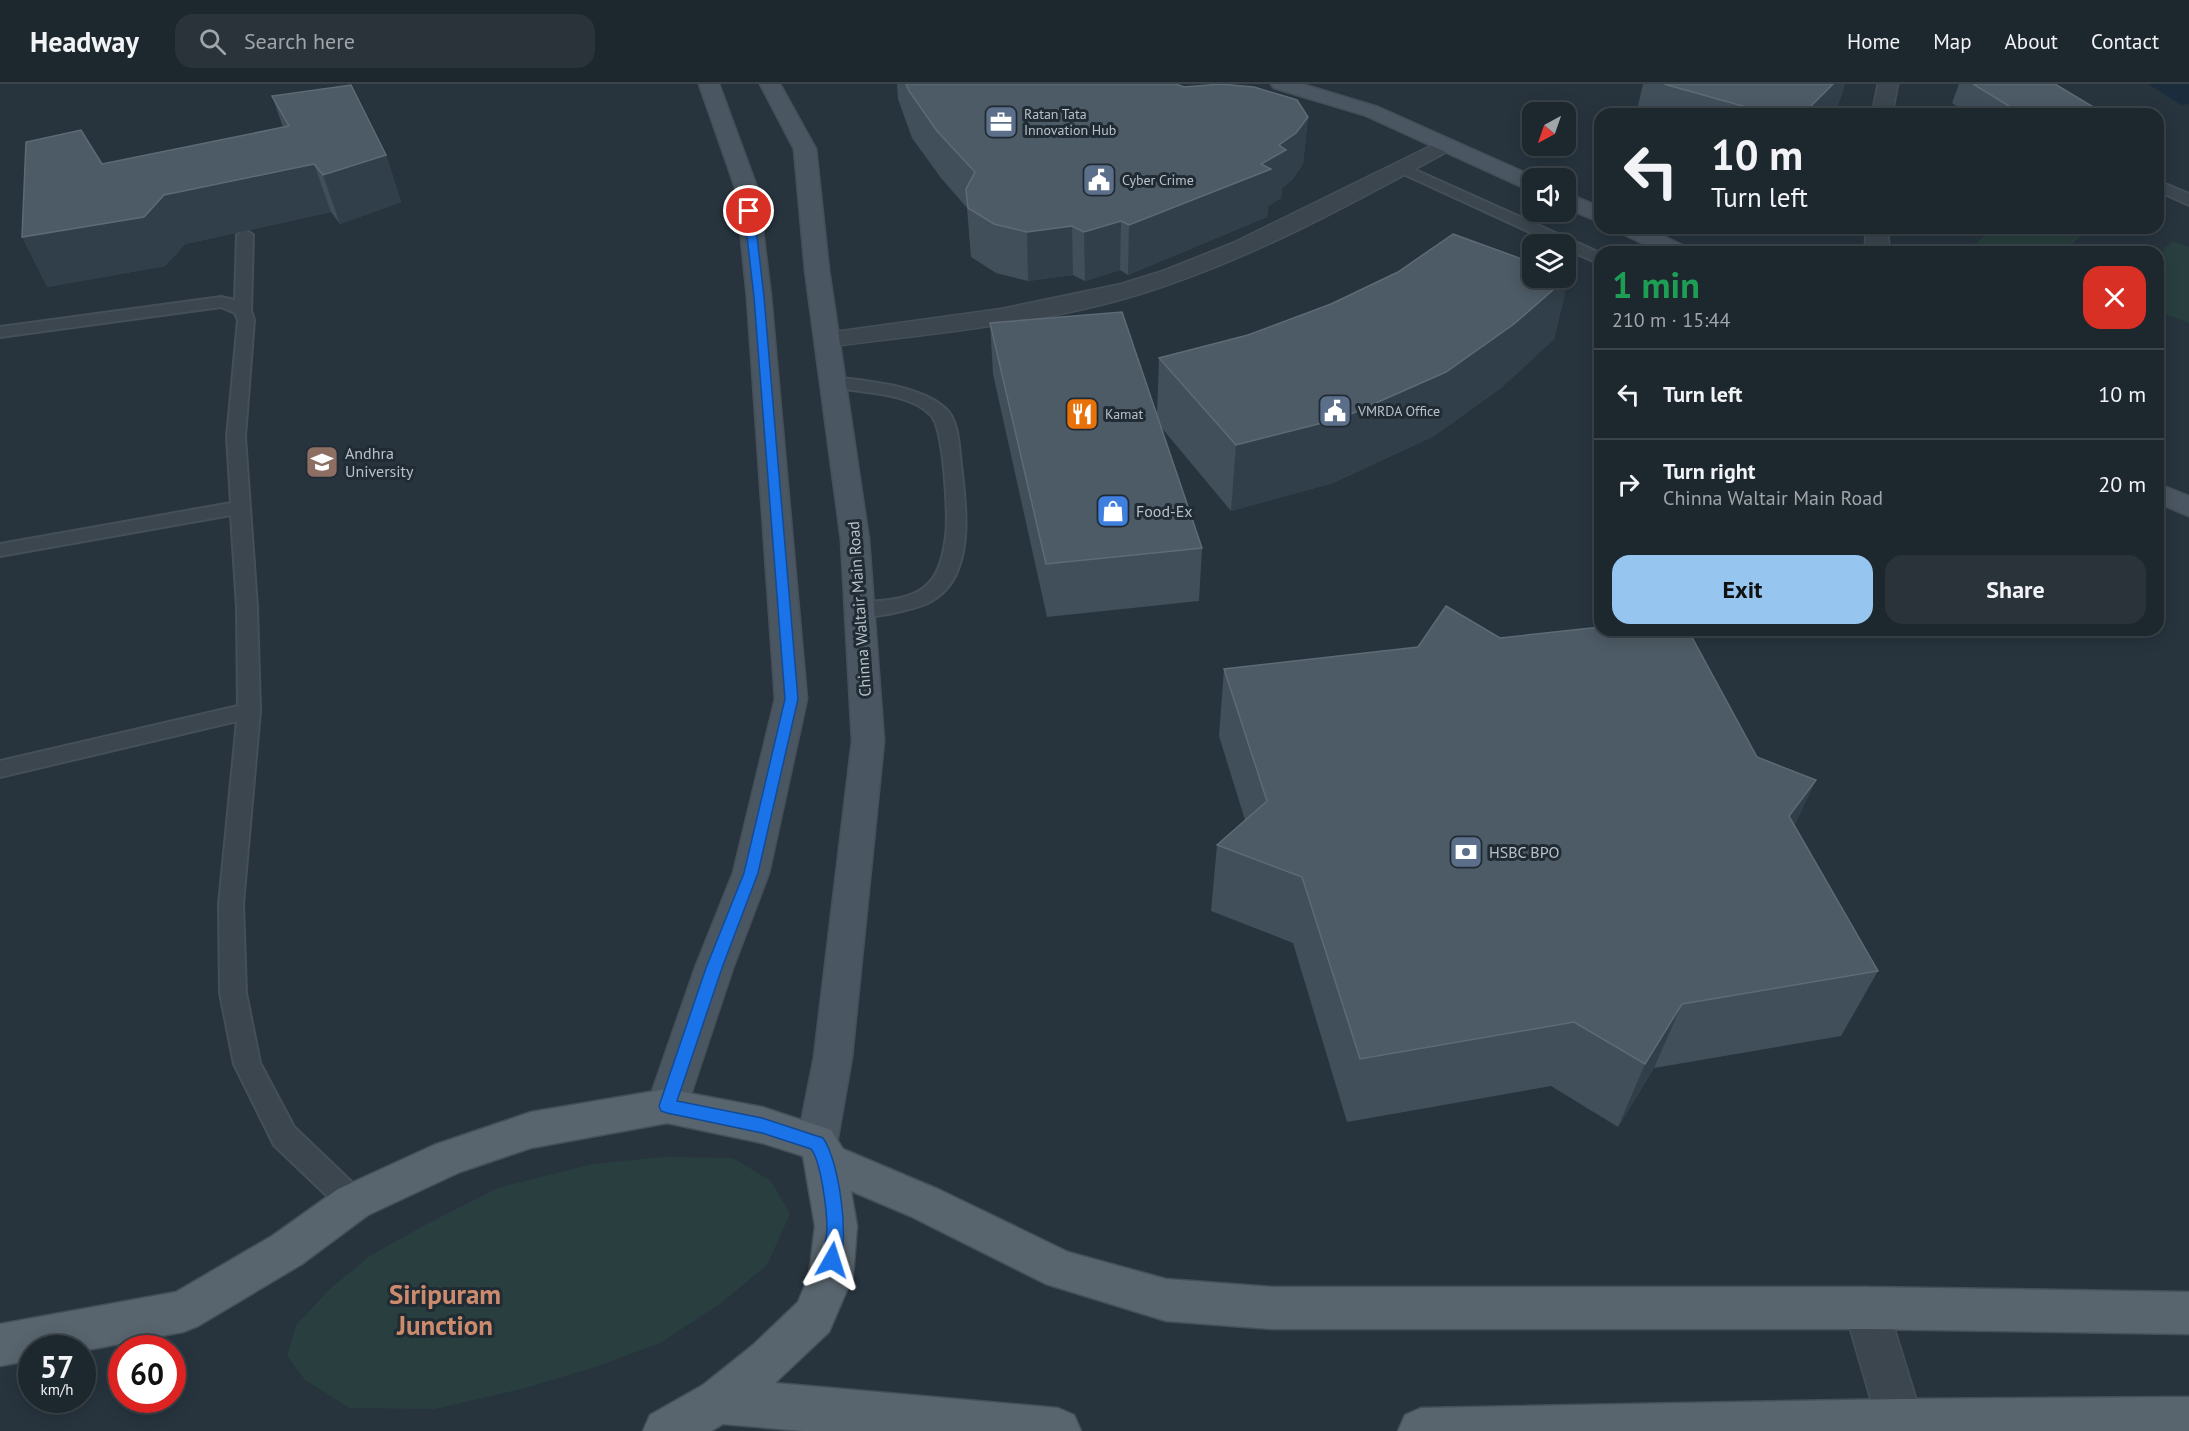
<!DOCTYPE html>
<html lang="en">
<head>
<meta charset="utf-8">
<style>
  body { margin:0; font-family:"PT Sans",sans-serif; background:#2a333a; color:#f1f3f6; height:100vh; display:flex; flex-direction:column; font-size:22px; white-space:nowrap }
  * { box-sizing:border-box; margin:0 }
  p { font-size:20px; color:#a0a5aa }
  .icon { flex:none; width:33px; height:33px; fill:none; stroke:currentColor; stroke-width:2; stroke-linecap:round; stroke-linejoin:round }
  .map { position:relative; flex:1; overflow:hidden }
  .drawer { position:absolute; left:1594px; top:162px; width:570px; height:390px; display:flex; flex-direction:column; background:#1d272e; border-radius:18px; box-shadow:0 3px 15px #0003,0 0 0 2px #3b444a }
  .drawer>* { flex:none }
  .hud { position:absolute; left:1594px; top:24px; width:570px; height:126px; border-radius:18px; box-shadow:0 3px 15px #0003,0 0 0 2px #3b444a; background:#1d272e; color:#f1f3f6; overflow:hidden }
  .needle { width:39px; rotate:220deg }
  .buttons { position:absolute; left:1522px; top:18px; display:grid; gap:12px }
  .buttons a { display:grid; place-items:center; width:54px; height:54px; border-radius:12px; background:#1d272e; box-shadow:0 3px 15px #0003,0 0 0 2px #3b444a; font-size:30px }
  .speed { position:absolute; left:18px; top:1251px; display:flex; gap:12px; font-size:30px; font-weight:700; text-align:center }
  .speed>* { display:grid; place-content:center; width:78px; height:78px; border-radius:50%; background:#1d272e; box-shadow:0 3px 15px #0003,0 0 0 2px #3b444a; line-height:1 }
  .speed small { font-size:15px; font-weight:400 }
  .speed .limit { border:9px solid #d22; background:#fff; color:#111 }
  .pin { position:absolute; display:grid; place-items:center; width:51px; height:51px; color:#fff; margin:-26px; border:3px solid #fff; border-radius:50%; box-shadow:0 2px 6px #0007 }
  .me { position:absolute; width:66px; margin:-33px; rotate:6deg; stroke-linejoin:round; filter:drop-shadow(0 0 4px #0008) }
  .turn { display:flex; align-items:center; gap:21px; height:126px; padding:0 18px; font-size:27px }
  .turn .icon { width:78px; height:78px; stroke-width:2.5 }
  .turn b { display:block; font-size:42px; line-height:51px }
  .round { display:grid; place-items:center; flex:none; width:63px; height:63px; border-radius:18px; background:#2a333a }
  .overview { display:flex; align-items:center; justify-content:space-between; height:102px; padding:0 18px }
  h1 { font-size:36px; font-weight:700; line-height:45px; color:#1e9e55 }
  .action { display:flex; gap:12px; margin-top:auto; padding:12px 18px }
  .action a { flex:1; height:69px; border-radius:18px; background:#96c5f0; color:#111; font-size:24px; font-weight:700; line-height:69px; text-align:center }
  .action a+a { background:#2a333a; color:#f1f3f6 }
  ul { padding:0; list-style:none }
  li { display:flex; align-items:center; gap:18px; height:90px; padding:0 18px; border-top:2px solid #3b444a }
  li div { flex:1 }
  li b { display:block; font-size:22px }
  li em { font-style:normal }
  header { display:flex; align-items:center; gap:36px; box-sizing:border-box; height:84px; padding:0 30px; background:#1d272e; border-bottom:2px solid #3b444a }
  header strong { font-size:28px }
  nav { display:flex; gap:33px; margin-inline-start:auto; font-size:21px }
  .search { width:420px; height:54px; background:#2a333a; display:flex; align-items:center; gap:15px; box-sizing:border-box; padding:0 21px; border-radius:18px; color:#a0a5aa; font-size:22px }
  .map>svg:first-child { display:block }
</style>
</head>
<body>
<header>
<strong>Headway</strong>
<div class="search"><svg class="icon" aria-label="search" viewBox="0 0 24 24"><circle cx="10" cy="10" r="6"/><path d="M15 15l6 6"/></svg>Search here</div>
<nav><a>Home</a><a>Map</a><a>About</a><a>Contact</a></nav>
</header>
<div class="map">
<svg width="2189" height="1347" viewBox="0 0 2189 1347">
  <rect width="100%" height="100%" fill="#27343e"/>
  <g fill="#293f3f">
    <polygon points="1993,144 2089,144 2064,168 1980,168 1970,165"/>
    <polygon points="2172,157 2189,163 2189,239 2159,228 2159,172"/>
    <polygon points="664,1073 733,1074 771,1097 790,1130 767,1181 721,1219 660,1259 595,1283 529,1303 435,1325 350,1324 305,1296 287,1272 296,1241 331,1204 370,1172 423,1142 498,1104 593,1080"/>
  </g>
  <polygon fill="#1b2d3c" points="2148,0 2189,0 2189,20 2181,21"/>
  <g fill="none" stroke-linecap="round" stroke-linejoin="round">
    <g stroke="#454f58" stroke-width="4">
      <g id="lane">
        <polygon points="1402,80 1600,169 1600,180 1566,165 1566,160 1556,160 1397,87 1395,84 1397,81"/>
        <polygon points="2158,97 2189,110 2189,121 2158,107"/>
        <polygon points="245,146 253,151 251,226 254,236 245,353 257,523 260,627 243,820 246,909 260,979 294,1043 363,1109 367,1118 363,1127 353,1131 343,1127 274,1061 234,980 220,909 219,820 237,637 0,693 0,677 238,622 237,523 231,431 0,472 0,460 231,419 227,353 238,236 235,229 221,223 0,253 0,243 221,213 235,216 237,151"/>
        <path d="M 833,293 C 866,297 921,301 946,325 C 959,337 959,364 961,381 C 966,421 975,488 936,514 C 927,521 914,524 902,527 C 887,530 868,535 853,531 L 850,526 L 853,521 L 860,519 C 883,516 912,517 929,499 C 940,488 944,468 946,452 C 949,433 944,344 931,331 C 908,307 857,309 827,302 L 824,298 L 827,294 Z"/>
      </g>
    </g>
    <g stroke="#454f58" stroke-width="3">
      <g id="street">
        <polygon points="1878,0 1898,0 1892,30 1872,30"/>
        <path d="M 1445,55 L 1452,57 L 1456,61 L 1452,65 C 1351,120 1250,176 1140,210 C 1039,241 931,249 827,263 L 818,261 L 815,256 L 818,251 L 827,249 L 1001,225 L 1121,200 L 1163,187 L 1233,159 Z"/>
        <polygon points="1866,144 1888,144 1889,162 1893,168 1869,168 1865,163"/>
        <polygon points="1866,1203 1881,1209 1888,1224 1926,1347 1880,1347 1844,1224 1851,1209"/>
      </g>
    </g>
    <g stroke="#454f58" stroke-width="3">
      <g id="secondary">
        <polygon points="699,0 719,0 758,106 771,213 807,615 769,789 733,884 687,1022 681,1034 667,1039 653,1034 647,1022 695,884 733,789 775,615 747,213 736,106"/>
        <polygon points="760,0 780,0 816,65 829,186 869,456 884,657 852,973 837,1059 831,1072 817,1077 803,1072 797,1059 814,973 852,657 841,456 805,186 794,65"/>
        <polygon points="1271,0 1302,0 1378,23 1537,94 1533,94 1533,108 1364,31 1274,4"/>
        <polygon points="1566,109 1600,123 1600,138 1566,124"/>
        <polygon points="1618,144 1647,144 1686,163 1690,168 1660,168 1621,149"/>
        <polygon points="2158,400 2189,412 2189,432 2158,419"/>
      </g>
    </g>
    <g stroke="#454f58" stroke-width="3">
      <g id="primary">
        <polygon points="667,1005 762,1023 831,1046 843,1065 940,1106 1068,1168 1166,1195 1272,1203 1866,1203 2189,1208 2189,1250 1866,1245 1272,1245 1166,1237 1046,1200 910,1132 851,1107 857,1142 853,1192 829,1248 775,1299 1058,1324 1074,1331 1081,1347 803,1347 723,1340 711,1347 643,1347 650,1331 703,1301 753,1261 798,1218 809,1192 815,1142 803,1072 762,1059 667,1039 531,1064 460,1088 368,1131 302,1180 198,1242 183,1248 82,1267 82,1264 32,1264 32,1276 0,1282 0,1240 176,1208 272,1152 338,1105 434,1061 531,1028"/>
        <polygon points="2189,1313 2189,1347 1398,1347 1405,1331 1421,1324 1901,1315"/>
      </g>
    </g>
    <use href="#lane" fill="#3b464f" fill-rule="evenodd"/>
    <use href="#street" fill="#3b464f" fill-rule="evenodd"/>
    <use href="#secondary" fill="#4a5661" fill-rule="evenodd"/>
    <use href="#primary" fill="#59656e" fill-rule="evenodd"/>
  </g>
  <g fill="#404f5a">
    <polygon points="897,0 1176,0 1184,3 1308,33 1303,80 1292,96 1282,104 1281,114 1268,122 1267,133 1128,191 1120,186 1085,197 1073,191 1028,197 996,189 971,173 967,124 941,94 912,54 898,15"/>
    <polygon points="1643,0 1845,0 1835,30 1636,30"/>
    <polygon points="1959,0 2055,0 2105,30 1969,30 1952,19"/>
    <polygon points="272,12 386,71 401,118 340,140 331,128 185,160 165,182 47,203 102,80 283,43"/>
    <polygon points="1569,192 1554,255 1501,304 1434,352 1333,399 1231,427 1161,343 1202,464 1199,517 1047,533 993,290 990,239 1157,331 1159,274"/>
    <polygon points="1500,554 1757,673 1816,696 1794,742 1878,887 1841,952 1654,984 1618,1043 1551,1002 1347,1038 1293,859 1211,827 1217,761 1245,736 1219,652 1224,585"/>
  </g>
  <g fill="#313f4a">
    <polygon points="1833,0 1845,0 1835,30 1803,30"/>
    <polygon points="1308,33 1303,80 1292,96 1282,104 1281,114 1268,122 1267,133 1128,191 1129,141 1261,80"/>
    <polygon points="386,71 401,118 340,140 323,91"/>
    <polygon points="314,80 331,128 185,160 165,182 47,203 22,153 164,111"/>
    <polygon points="1121,137 1120,186 1085,197 1084,148"/>
    <polygon points="1072,142 1073,191 1028,197 1027,148"/>
    <polygon points="1569,192 1554,255 1501,304 1434,352 1333,399 1231,427 1236,361"/>
    <polygon points="1816,696 1785,762 1789,732"/>
    <polygon points="1682,920 1654,984 1618,1043 1645,980"/>
  </g>
  <g fill="#4d5b66" stroke="#5e6b76" stroke-width="1.5">
    <polygon points="906,0 1176,0 1184,3 1221,0 1254,3 1297,16 1308,33 1296,49 1279,61 1286,66 1261,80 1271,85 1129,141 1121,137 1084,148 1072,142 1027,148 994,140 968,124 966,105 975,88 937,47 909,7"/>
    <polygon points="1664,0 1833,0 1803,30 1771,30"/>
    <polygon points="1973,0 2055,0 2105,30 2022,30"/>
    <polygon points="351,1 386,71 323,91 314,80 164,111 144,133 22,153 26,58 81,46 102,80 289,42 272,12"/>
    <polygon points="1453,150 1533,179 1533,194 1566,194 1566,191 1569,192 1514,240 1446,288 1342,334 1236,361 1159,274 1248,251 1331,220 1398,188"/>
    <polygon points="1122,228 1202,464 1046,480 990,239"/>
    <polygon points="1446,522 1500,554 1600,543 1600,546 1688,546 1757,673 1816,696 1789,732 1878,887 1682,920 1645,980 1574,938 1360,975 1302,793 1217,761 1267,717 1224,585 1418,563"/>
  </g>
  <path fill="#1a73e8" stroke="#114b97" stroke-width="1.5" d="M 749,124 L 754,127 L 764,213 L 798,615 L 758,789 L 722,884 L 677,1017 L 762,1034 L 823,1054 C 839,1076 850,1155 839,1181 L 832,1184 L 826,1181 C 821,1170 827,1156 827,1144 C 827,1127 821,1077 811,1065 L 762,1049 L 667,1029 L 661,1027 L 659,1022 L 706,884 L 744,789 L 785,615 L 754,213 L 744,127 Z"/>
  <defs>
    <g id="office-square" transform="scale(1.725)"><rect x="-9" y="-9" width="18" height="18" rx="4" fill="#5c6f8a" stroke="#202b34"/><path d="M-6-3h4V-5.5h4V-3h4V5H-6ZM-1-4.5V-3h2v-1.5ZM-6 0V1H6V0Z" fill="#fff"/></g>
    <g id="civic-square" transform="scale(1.725)"><rect x="-9" y="-9" width="18" height="18" rx="4" fill="#5c6f8a" stroke="#202b34"/><path d="M-.6-6.5H3V-4.5H.6V-3L4-1V1h2V6H-6V1h2V-1L-.6-3ZM-1.2 2.5V6h2.4V2.5Z" fill="#fff"/></g>
    <g id="restaurant-square" transform="scale(1.725)"><rect x="-9" y="-9" width="18" height="18" rx="4" fill="#e8710a" stroke="#202b34"/><path d="M-5-6h1v4h1v-4h1v4h1v-4h1v5L-1.5 .5V6h-2V.5L-5-1ZM5-6V6H3V1.5H1.5Q1.5-4 5-6Z" fill="#fff"/></g>
    <g id="university-square" transform="scale(1.725)"><rect x="-9" y="-9" width="18" height="18" rx="4" fill="#8d6e63" stroke="#202b34"/><path d="M0-5L7-2L0 1L-7-2ZM-4 1L0 2.5L4 1V4Q0 6-4 4Z" fill="#fff"/></g>
    <g id="shop-square" transform="scale(1.725)"><rect x="-9" y="-9" width="18" height="18" rx="4" fill="#3f7fe0" stroke="#202b34"/><path d="M-5-2.5h2.3a2.7 3.5 0 0 1 5.4 0H5L5.5 6h-11ZM-1.5-2.5h3a1.5 2.3 0 0 0-3 0Z" fill="#fff"/></g>
    <g id="bank-square" transform="scale(1.725)"><rect x="-9" y="-9" width="18" height="18" rx="4" fill="#5c6f8a" stroke="#202b34"/><path d="M-6-4H6V4H-6ZM0-2.3a2.3 2.3 0 1 0 0 4.6a2.3 2.3 0 1 0 0-4.6Z" fill="#fff"/></g>
  </defs>
  <g fill-rule="evenodd">
    <use href="#office-square" x="1001" y="38"/>
    <use href="#civic-square" x="1099" y="96"/>
    <use href="#civic-square" x="1335" y="327"/>
    <use href="#restaurant-square" x="1082" y="330"/>
    <use href="#university-square" x="322" y="378"/>
    <use href="#shop-square" x="1113" y="427"/>
    <use href="#bank-square" x="1466" y="768"/>
  </g>
  <g text-anchor="middle" dominant-baseline="central" stroke-width="6" stroke-linejoin="round" paint-order="stroke">
    <g font-size="14" fill="#b8c1c9" stroke="#202b34" text-anchor="start">
      <text x="1024" y="30">Ratan Tata<tspan x="1024" dy="16">Innovation Hub</tspan></text>
      <text x="1122" y="96">Cyber Crime</text>
      <text x="1358" y="327">VMRDA Office</text>
      <text x="1105" y="330">Kamat</text>
    </g>
    <g font-size="16" fill="#b8c1c9" stroke="#202b34" text-anchor="start">
      <text x="345" y="369">Andhra<tspan x="345" dy="18">University</tspan></text>
      <text x="1136" y="427">Food-Ex</text>
      <text x="1489" y="768">HSBC BPO</text>
    </g>
    <g font-size="16" fill="#b8c1c9" stroke="#202b34">
      <text transform="translate(859 525) rotate(-94)">Chinna Waltair Main Road</text>
    </g>
    <g font-size="27" font-weight="bold" fill="#cd8b6e" stroke="#202b34">
      <text x="445" y="1210">Siripuram<tspan x="445" dy="31">Junction</tspan></text>
    </g>
  </g>
</svg>
<div class="buttons">
<a><svg class="needle" viewBox="-14 -14 28 28"><path d="M0-13l5 13h-10z" fill="#e53935"/><path d="M0 13l5-13h-10z" fill="#a0a5aa"/></svg></a>
<a><svg class="icon" aria-label="sound" viewBox="0 0 24 24"><path d="M4 9h4l5-4v14l-5-4H4zM17 9q2 3 0 6"/></svg></a>
<a><svg class="icon" aria-label="layers" viewBox="0 0 24 24"><path d="M12 4l9 5-9 5-9-5zM3 14l9 5 9-5"/></svg></a>
</div>
<div class="speed"><div>57<small>km/h</small></div><div class="limit">60</div></div>
<div class="pin" style="left:749px;top:127px;background:#d93025"><svg class="icon" aria-label="arrive" viewBox="0 0 24 24"><path d="M6 21V4h12l-3 4 3 4H6"/></svg></div>
<svg class="me" style="left:832px;top:1176px" viewBox="-20 -20 40 40"><path d="M0-17L14 15 0 8-14 15z" fill="#1a73e8" stroke="#fff" stroke-width="4"/></svg>
<div class="hud">
<div class="turn"><svg class="icon" aria-label="left" viewBox="0 0 24 24"><path d="M17 20v-9H6M10 6l-5 5 5 5"/></svg><div><b>10 m</b>Turn left</div></div>
</div>
<section class="drawer">
<div class="overview"><div><h1>1 min</h1><p>210 m · 15:44</p></div><a class="round" style="background:#d93025;color:#fff"><svg class="icon" aria-label="close" viewBox="0 0 24 24"><path d="M6 6l12 12M18 6L6 18"/></svg></a></div>
<ul>
<li><svg class="icon" aria-label="left" viewBox="0 0 24 24"><path d="M17 20v-9H6M10 6l-5 5 5 5"/></svg><div><b>Turn left</b></div><em>10 m</em></li>
<li><svg class="icon" aria-label="right" viewBox="0 0 24 24"><path d="M7 20v-9h11M14 6l5 5-5 5"/></svg><div><b>Turn right</b><p>Chinna Waltair Main Road</p></div><em>20 m</em></li>
</ul>
<div class="action"><a>Exit</a><a>Share</a></div>
</section>
</div>
</body>
</html>
